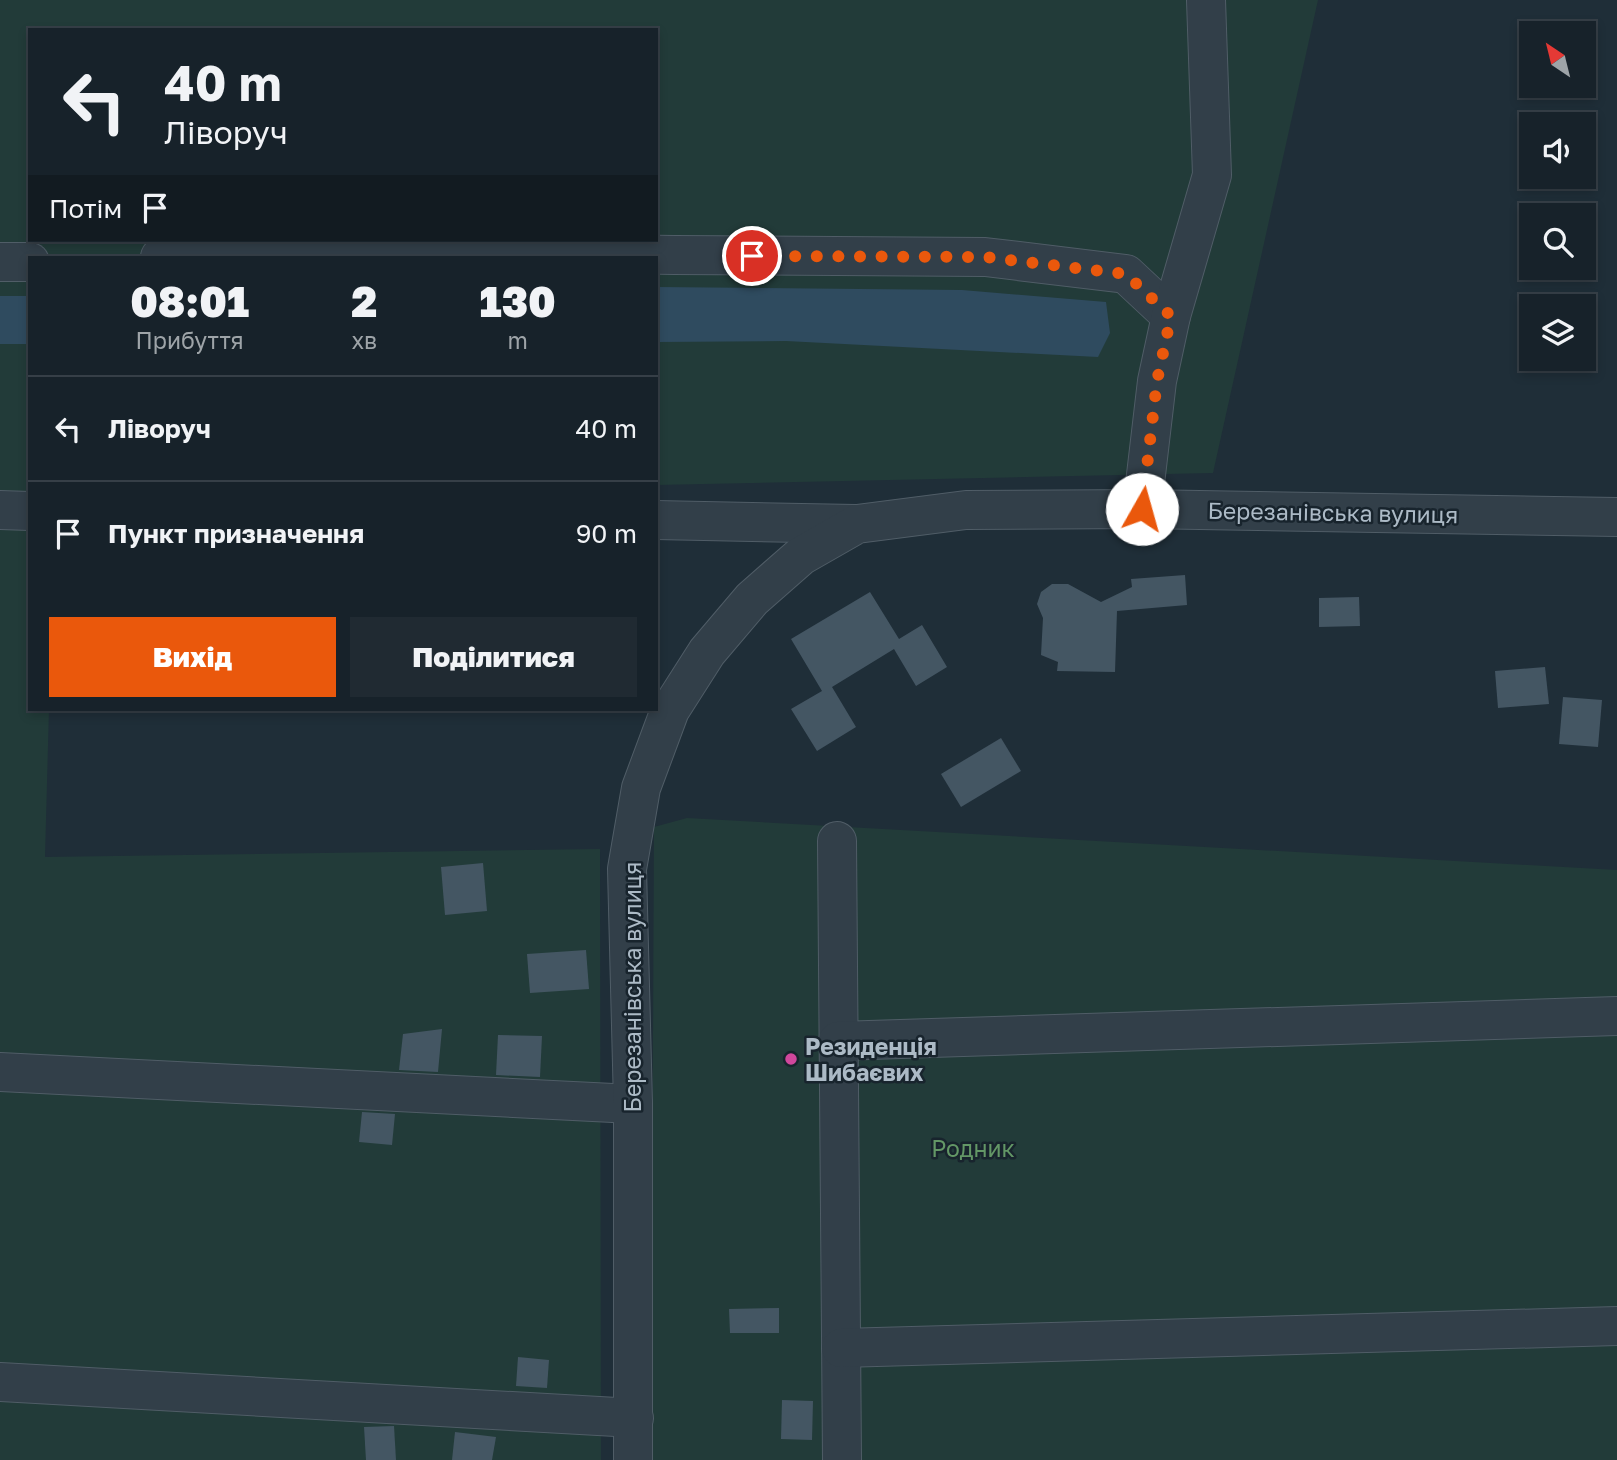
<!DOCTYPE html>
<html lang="uk">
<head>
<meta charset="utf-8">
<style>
  body { margin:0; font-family:"Golos Text",sans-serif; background:#202a32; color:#f1f3f6; height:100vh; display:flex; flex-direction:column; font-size:26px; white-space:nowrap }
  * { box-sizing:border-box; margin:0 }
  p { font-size:23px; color:#9ea4a8 }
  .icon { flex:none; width:38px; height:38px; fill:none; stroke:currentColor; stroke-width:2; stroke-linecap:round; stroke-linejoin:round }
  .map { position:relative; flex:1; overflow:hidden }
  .details { position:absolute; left:28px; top:256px; width:630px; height:455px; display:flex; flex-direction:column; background:#17222a; border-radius:0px; box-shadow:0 4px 10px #0003,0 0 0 2px #363f47 }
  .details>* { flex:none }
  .banner { position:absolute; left:28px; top:28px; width:630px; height:214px; border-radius:0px; box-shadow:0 4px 10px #0003,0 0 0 2px #363f47; background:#17222a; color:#f1f3f6; overflow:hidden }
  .needle { width:46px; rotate:325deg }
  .controls { position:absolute; left:1519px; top:21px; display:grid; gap:14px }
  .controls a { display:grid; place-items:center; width:77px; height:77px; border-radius:0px; background:#17222a; box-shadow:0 4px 10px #0003,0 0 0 2px #363f47; font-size:35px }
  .pin { position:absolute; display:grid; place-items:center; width:60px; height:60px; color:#fff; margin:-30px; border:4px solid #fff; border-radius:50%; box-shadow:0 2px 7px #0007 }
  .me { position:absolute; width:77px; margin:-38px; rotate:7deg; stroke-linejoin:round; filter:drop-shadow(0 0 5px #0008) }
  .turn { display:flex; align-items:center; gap:24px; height:147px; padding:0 21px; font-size:32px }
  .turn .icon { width:91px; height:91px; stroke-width:2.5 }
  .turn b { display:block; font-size:49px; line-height:60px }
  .then { display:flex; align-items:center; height:66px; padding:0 21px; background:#0003; gap:14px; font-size:26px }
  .eta { display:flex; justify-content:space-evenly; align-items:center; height:119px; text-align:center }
  .eta b { font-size:42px; font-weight:800; line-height:49px }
  .cta { display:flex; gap:14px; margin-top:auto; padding:14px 21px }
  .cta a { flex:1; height:80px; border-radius:0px; background:#ea580c; color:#fff; font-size:28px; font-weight:800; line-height:80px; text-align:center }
  .cta a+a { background:#202a32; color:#f1f3f6 }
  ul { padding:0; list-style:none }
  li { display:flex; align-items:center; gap:21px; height:105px; padding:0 21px; border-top:2px solid #363f47 }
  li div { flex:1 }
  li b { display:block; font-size:26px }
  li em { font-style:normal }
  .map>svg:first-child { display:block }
</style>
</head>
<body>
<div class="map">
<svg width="1617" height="1460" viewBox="0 0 1617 1460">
  <rect width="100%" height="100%" fill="#1f2e38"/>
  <g fill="#223b39" fill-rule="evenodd">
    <path d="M 0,0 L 1318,0 L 1213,473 L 656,485 L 656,257 L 30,257 L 30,709 L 49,709 L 45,857 L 600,849 L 601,1460 L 0,1460 ZM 30,30 L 656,30 L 656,240 L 30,240 Z"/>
    <polygon points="687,818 1617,870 1617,1460 651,1460 654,827"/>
  </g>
  <g fill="#2f4b5f">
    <polygon points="656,287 962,290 1106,302 1110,333 1098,357 786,341 656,342"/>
    <rect x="0" y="296" width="30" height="48"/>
  </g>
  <g fill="#445663">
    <polygon points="1185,575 1187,605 1117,611 1115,672 1057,671 1058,662 1041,655 1043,618 1037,604 1041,592 1052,584 1068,584 1101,602 1132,587 1131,579"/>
    <polygon points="870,592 899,639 922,625 947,667 916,686 894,649 832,687 856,727 817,751 791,709 822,691 791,639"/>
    <polygon points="1359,597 1360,626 1319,627 1319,598"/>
    <polygon points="1545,667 1549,704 1498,708 1495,671"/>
    <polygon points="1563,697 1602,700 1598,747 1559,744"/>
    <polygon points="1001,738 1021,771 961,807 941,774"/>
    <polygon points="483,863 487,911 445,915 441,867"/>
    <polygon points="586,950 589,989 530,993 527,954"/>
    <polygon points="442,1029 438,1072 399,1070 403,1034"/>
    <polygon points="498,1035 542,1036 540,1077 496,1075"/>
    <polygon points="362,1112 395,1114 392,1145 359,1142"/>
    <polygon points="779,1308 779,1333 730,1333 729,1309"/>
    <polygon points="518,1357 549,1360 547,1388 516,1386"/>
    <polygon points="782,1400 813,1401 812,1440 781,1439"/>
    <polygon points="394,1426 396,1460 366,1460 364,1427"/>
    <polygon points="455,1432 496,1437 492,1460 452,1460"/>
  </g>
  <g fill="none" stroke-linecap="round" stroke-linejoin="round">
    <g stroke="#505d67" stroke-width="40">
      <g id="minor">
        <polyline points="160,257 368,250 674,255 985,257 1126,274 1171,316"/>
        <polyline points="0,262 30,262"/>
        <polyline points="1142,509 1157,381 1171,316 1212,175 1206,0"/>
        <polyline points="0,510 30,511"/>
        <polyline points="656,520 855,524"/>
        <polyline points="837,841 842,1460"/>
        <polyline points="838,1041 1617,1016"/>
        <polyline points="0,1072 633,1104"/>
        <polyline points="841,1348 1617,1326"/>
        <polyline points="0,1382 634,1418"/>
        <polyline points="633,1460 633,1104 627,869 641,788 670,710 707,652 752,599 801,556 857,524 966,510 1142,509 1617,517"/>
      </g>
    </g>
    <use href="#minor" stroke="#323f49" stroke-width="38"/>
  </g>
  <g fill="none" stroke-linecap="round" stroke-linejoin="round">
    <polyline stroke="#ea580c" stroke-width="12" stroke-dasharray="0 21.6" points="752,256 985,257 1126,274 1171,316 1157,381 1142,509"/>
  </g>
  <circle fill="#d1479c" stroke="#18242d" stroke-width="2.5" cx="791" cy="1059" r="7"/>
  <g text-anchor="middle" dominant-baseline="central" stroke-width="5" stroke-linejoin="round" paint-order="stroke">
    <g font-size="23" fill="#acbac6" stroke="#18242d">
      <text transform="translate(1333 512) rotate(1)">Березанівська вулиця</text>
      <text transform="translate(632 987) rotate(-90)">Березанівська вулиця</text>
    </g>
    <g font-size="23" font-weight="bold" fill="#acbac6" stroke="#18242d" text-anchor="start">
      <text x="805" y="1046">Резиденція<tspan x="805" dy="26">Шибаєвих</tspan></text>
    </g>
    <g font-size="23" fill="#639766" stroke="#18242d">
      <text x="973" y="1148">Родник</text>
    </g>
  </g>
</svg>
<div class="controls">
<a><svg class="needle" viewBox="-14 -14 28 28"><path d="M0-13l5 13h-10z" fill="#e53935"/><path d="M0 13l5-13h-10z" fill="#9ea4a8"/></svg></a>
<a><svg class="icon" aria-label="sound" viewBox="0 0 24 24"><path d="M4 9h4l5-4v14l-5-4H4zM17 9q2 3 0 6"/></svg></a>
<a><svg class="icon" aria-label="search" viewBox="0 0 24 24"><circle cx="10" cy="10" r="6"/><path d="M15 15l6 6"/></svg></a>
<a><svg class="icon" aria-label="layers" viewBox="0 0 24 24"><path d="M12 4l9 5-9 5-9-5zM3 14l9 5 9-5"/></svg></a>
</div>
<div class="pin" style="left:752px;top:256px;background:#d93025"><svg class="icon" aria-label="arrive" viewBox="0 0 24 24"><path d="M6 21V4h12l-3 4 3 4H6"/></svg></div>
<svg class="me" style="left:1142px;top:509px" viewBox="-20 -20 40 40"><circle r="19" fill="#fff"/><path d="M0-13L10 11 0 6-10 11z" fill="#ea580c"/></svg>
<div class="banner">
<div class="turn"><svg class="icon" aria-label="left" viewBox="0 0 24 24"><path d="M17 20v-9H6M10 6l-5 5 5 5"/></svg><div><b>40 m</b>Ліворуч</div></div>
<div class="then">Потім<svg class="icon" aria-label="arrive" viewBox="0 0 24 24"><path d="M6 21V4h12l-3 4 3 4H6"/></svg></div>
</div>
<section class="details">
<div class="eta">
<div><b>08:01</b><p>Прибуття</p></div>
<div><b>2</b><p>хв</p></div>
<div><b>130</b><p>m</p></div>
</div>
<ul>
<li><svg class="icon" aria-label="left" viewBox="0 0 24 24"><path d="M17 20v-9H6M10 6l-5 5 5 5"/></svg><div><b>Ліворуч</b></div><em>40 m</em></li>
<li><svg class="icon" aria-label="arrive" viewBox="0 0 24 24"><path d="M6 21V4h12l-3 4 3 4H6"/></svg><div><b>Пункт призначення</b></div><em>90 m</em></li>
</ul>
<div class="cta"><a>Вихід</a><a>Поділитися</a></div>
</section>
</div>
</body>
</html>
